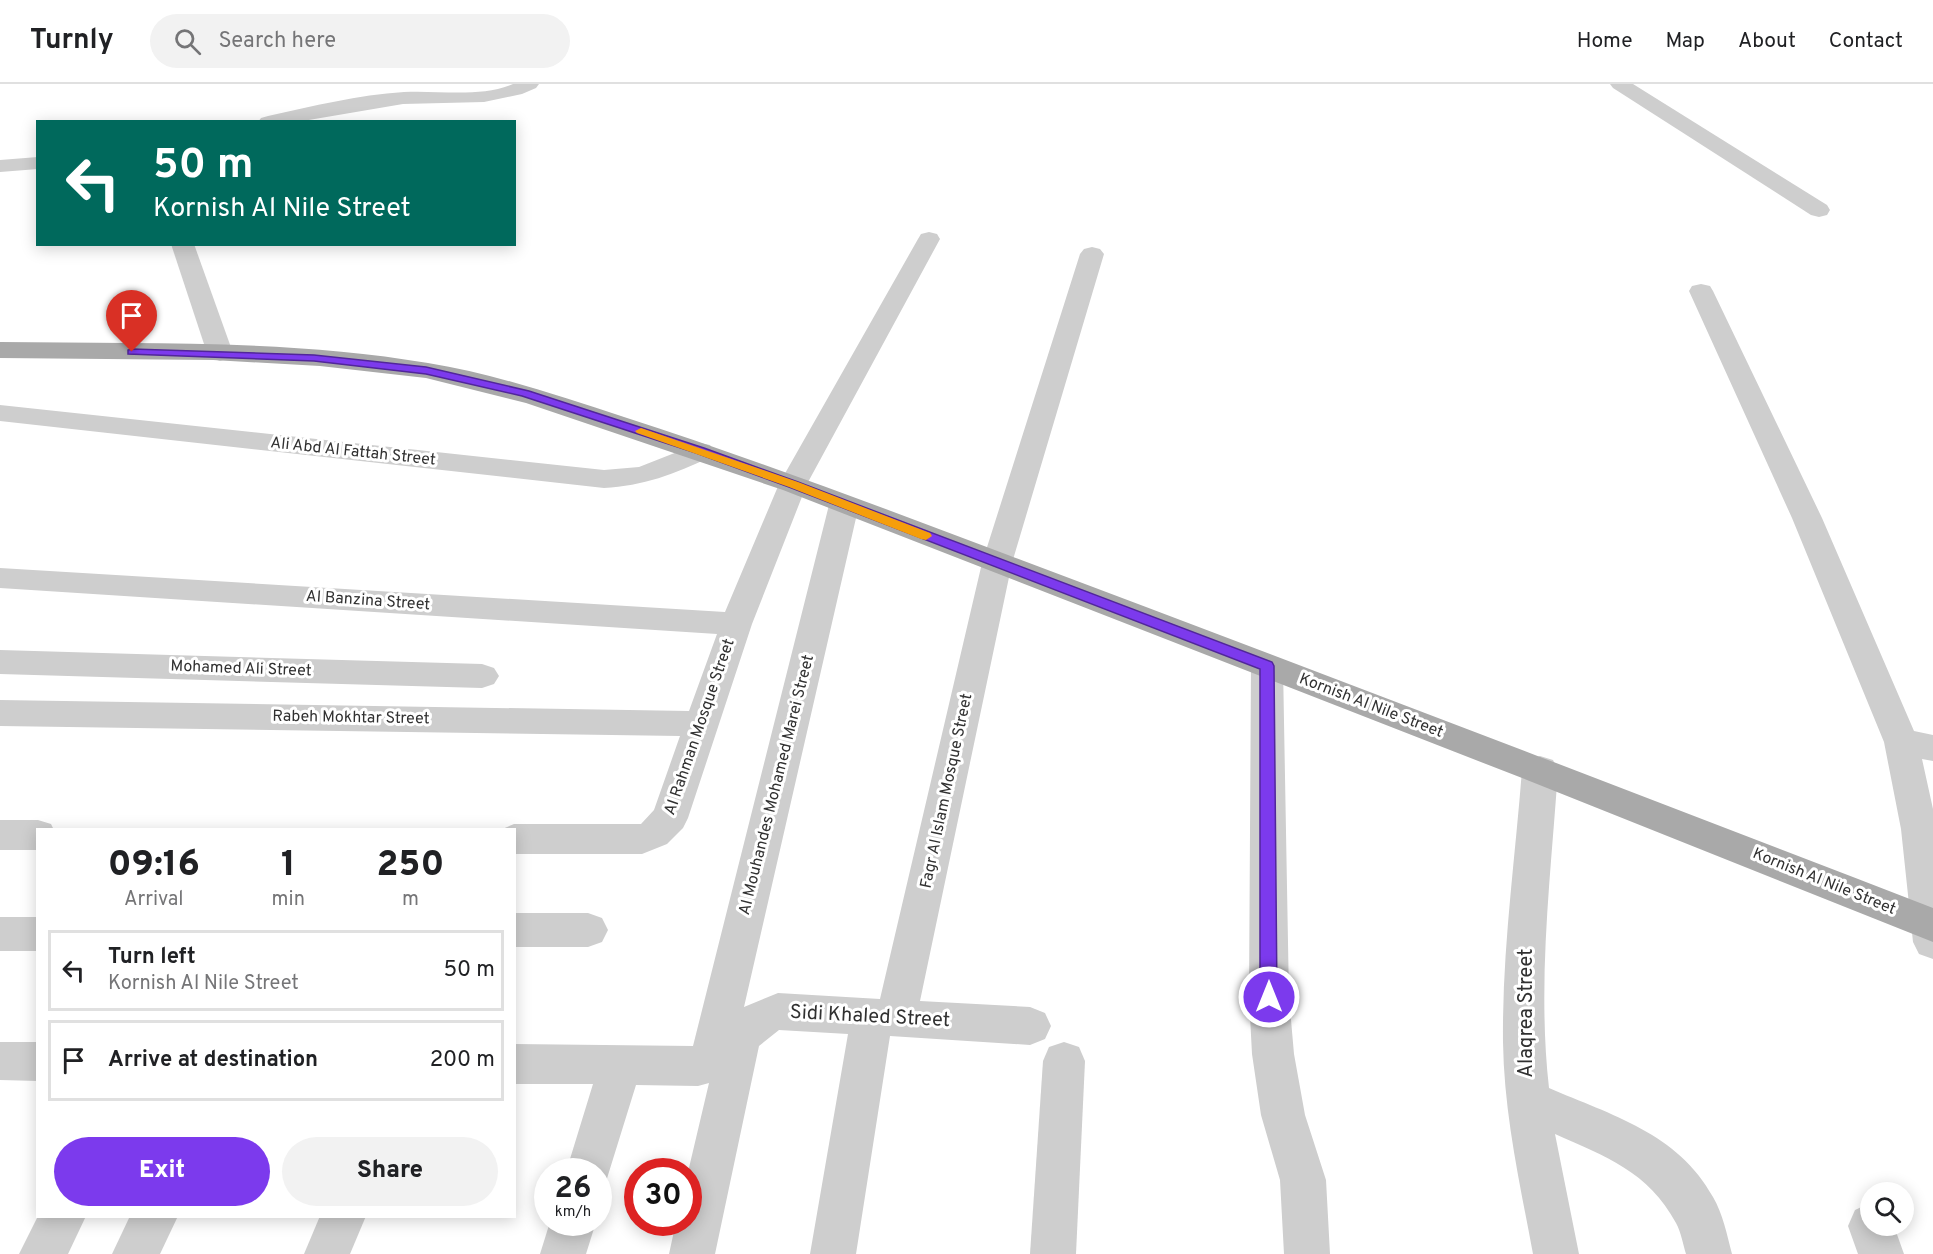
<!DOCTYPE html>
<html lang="en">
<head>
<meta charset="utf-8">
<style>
  body { margin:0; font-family:Overpass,sans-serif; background:#f2f2f2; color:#202124; height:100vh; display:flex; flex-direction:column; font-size:22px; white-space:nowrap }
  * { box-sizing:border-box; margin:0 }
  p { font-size:20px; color:#757577 }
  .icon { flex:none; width:33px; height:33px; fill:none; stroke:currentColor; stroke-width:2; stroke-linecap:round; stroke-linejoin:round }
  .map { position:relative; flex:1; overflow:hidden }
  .sheet { position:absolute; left:36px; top:744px; width:480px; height:390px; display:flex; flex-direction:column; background:#fff; border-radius:0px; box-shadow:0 3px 15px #0003 }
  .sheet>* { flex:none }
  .banner { position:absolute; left:36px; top:36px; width:480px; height:126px; border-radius:0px; box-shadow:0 3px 15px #0003; background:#00695c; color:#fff; overflow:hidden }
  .tools { position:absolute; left:1860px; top:1098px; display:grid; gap:12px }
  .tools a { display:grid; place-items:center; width:54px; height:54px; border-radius:50%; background:#fff; box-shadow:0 3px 15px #0003; font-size:30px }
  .speed { position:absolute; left:534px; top:1074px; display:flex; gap:12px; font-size:30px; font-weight:700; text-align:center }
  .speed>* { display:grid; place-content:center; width:78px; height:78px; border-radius:50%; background:#fff; box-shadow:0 3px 15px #0003; line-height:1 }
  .speed small { font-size:15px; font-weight:400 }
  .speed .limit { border:9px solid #d22; background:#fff; color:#111 }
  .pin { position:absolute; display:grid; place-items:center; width:51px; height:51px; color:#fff; margin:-62px -26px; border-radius:50% 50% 50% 0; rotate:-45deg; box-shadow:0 0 6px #0007 }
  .pin .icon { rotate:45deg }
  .me { position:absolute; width:66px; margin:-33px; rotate:0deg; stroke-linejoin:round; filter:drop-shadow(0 0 4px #0008) }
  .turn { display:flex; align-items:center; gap:21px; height:126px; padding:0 18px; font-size:27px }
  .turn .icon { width:78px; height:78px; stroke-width:2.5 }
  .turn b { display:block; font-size:42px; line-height:51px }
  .eta { display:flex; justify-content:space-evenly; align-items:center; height:102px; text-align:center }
  .eta b { font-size:36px; font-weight:800; line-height:42px }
  .action { display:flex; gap:12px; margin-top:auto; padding:12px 18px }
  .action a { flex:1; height:69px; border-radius:36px; background:#7c3aed; color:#fff; font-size:24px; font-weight:800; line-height:69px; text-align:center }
  .action a+a { background:#f2f2f2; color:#202124 }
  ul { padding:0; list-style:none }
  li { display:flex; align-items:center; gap:18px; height:81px; margin:0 12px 9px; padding:0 6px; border:3px solid #e0e0e0; border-radius:0px }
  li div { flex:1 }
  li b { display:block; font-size:22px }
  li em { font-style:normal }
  header { display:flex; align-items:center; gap:36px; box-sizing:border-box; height:84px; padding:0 30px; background:#fff; border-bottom:2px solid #e0e0e0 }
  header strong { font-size:28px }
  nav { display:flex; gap:33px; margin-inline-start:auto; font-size:21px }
  .search { width:420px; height:54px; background:#f2f2f2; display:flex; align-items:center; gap:15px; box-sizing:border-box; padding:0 21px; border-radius:33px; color:#757577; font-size:22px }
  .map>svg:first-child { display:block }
</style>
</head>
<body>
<header>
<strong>Turnly</strong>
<div class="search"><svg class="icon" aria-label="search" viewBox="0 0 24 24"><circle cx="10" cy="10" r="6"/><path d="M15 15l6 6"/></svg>Search here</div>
<nav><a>Home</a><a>Map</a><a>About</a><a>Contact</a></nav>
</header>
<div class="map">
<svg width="1933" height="1170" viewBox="0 0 1933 1170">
  <rect width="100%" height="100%" fill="#fff"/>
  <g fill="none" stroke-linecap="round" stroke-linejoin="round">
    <g fill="#cecece" fill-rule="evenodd">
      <path d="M 513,0 L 539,0 L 536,4 L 522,10 L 484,18 L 403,20 L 297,38 L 258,38 L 261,34 L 268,32 C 313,22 358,11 404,8 C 438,6 480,14 513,0 Z"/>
      <polygon points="1610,0 1633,0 1827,121 1830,126 1827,131 1819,133 1811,131 1613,4"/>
      <polygon points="38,73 38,85 0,88 0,76"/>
      <polygon points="929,148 937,150 940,155 807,400 752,540 688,734 683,744 667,760 642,770 514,770 514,746 500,746 514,740 641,740 654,726 680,652 0,642 0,616 689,627 717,550 0,504 0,484 725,528 779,400 918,155 921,150"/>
      <polygon points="171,160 194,160 233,269 229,274 220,277 211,274 207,269"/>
      <polygon points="1092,163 1100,165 1104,170 1012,479 920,917 1030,923 1045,929 1051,942 1045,955 1030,961 890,952 856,1170 810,1170 848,950 779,946 759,962 715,1170 669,1170 676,1138 688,1138 688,1088 709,999 698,1002 636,1001 604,1104 598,1106 598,1088 566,1088 593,1000 514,1000 514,960 693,962 829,421 834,414 844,412 854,414 859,421 744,923 778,909 880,915 982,479 1080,170 1084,165"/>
      <polygon points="1701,200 1710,202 1713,207 1822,434 1914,647 1933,651 1933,677 1922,675 1933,725 1933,875 1919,870 1913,858 1901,745 1884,658 1792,434 1689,207 1692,202"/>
      <path d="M 0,321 L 604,386 L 639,383 L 700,359 L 710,361 L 714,367 L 710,373 C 675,390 643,402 604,404 L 0,337 Z"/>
      <polygon points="0,566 482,580 494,584 499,592 494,600 482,604 0,590"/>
      <polygon points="1267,570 1279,574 1283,582 1289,913 1294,970 1305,1031 1326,1096 1330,1170 1284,1170 1280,1096 1261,1031 1252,970 1249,913 1251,582 1255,574"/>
      <path d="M 1540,672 L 1553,676 L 1558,686 C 1551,791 1537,898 1549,1004 C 1611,1031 1678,1049 1713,1113 C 1723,1130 1727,1151 1732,1170 L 1686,1170 C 1683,1160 1681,1148 1676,1139 C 1648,1087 1606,1073 1555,1050 L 1579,1170 L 1533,1170 C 1520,1100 1504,1030 1503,958 C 1502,867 1515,777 1522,686 L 1527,676 Z"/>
      <polygon points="0,736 38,736 51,740 54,746 38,746 38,766 0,766"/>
      <polygon points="514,829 588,829 602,834 608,846 602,858 588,863 514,863"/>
      <rect x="0" y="833" width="38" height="34"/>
      <polygon points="0,958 38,958 38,997 0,996"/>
      <polygon points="1064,958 1079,963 1085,977 1076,1170 1030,1170 1043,977 1049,963"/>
      <polygon points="1870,1119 1870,1142 1894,1142 1904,1170 1858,1170 1848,1142 1855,1126"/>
      <polygon points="38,1132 86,1132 68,1170 19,1170"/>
      <polygon points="130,1132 178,1132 160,1170 112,1170"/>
      <polygon points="320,1132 366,1132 350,1170 304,1170"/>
      <polygon points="550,1138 596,1138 586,1170 540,1170"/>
    </g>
    <path fill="#a9a9a9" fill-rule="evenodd" d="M 0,258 C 142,260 287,255 428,279 C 495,290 560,312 624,333 C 754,375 881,423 1008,471 C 1317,587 1625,705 1933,824 L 1933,858 L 1527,696 L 783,406 L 526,319 L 426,294 L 320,282 L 213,276 L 0,274 Z"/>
  </g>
  <polygon fill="#7c3aed" stroke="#51269a" stroke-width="1.5" points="132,265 314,271 426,283 529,307 704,364 798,398 1272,578 1274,582 1277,913 1275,918 1269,921 1263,918 1260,913 1260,585 789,403 696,369 522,312 426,290 314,277 128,270 128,266"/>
  <polygon fill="#f59e0b" points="641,344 798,398 930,449 932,452 926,456 921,455 789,403 637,349 635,347"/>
  <g text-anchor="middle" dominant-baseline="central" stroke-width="6" stroke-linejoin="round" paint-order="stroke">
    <g font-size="16" fill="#313131" stroke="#fff">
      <text transform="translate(353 368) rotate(6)">Ali Abd Al Fattah Street</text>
      <text transform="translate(368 517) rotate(4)">Al Banzina Street</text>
      <text transform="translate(241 585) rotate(2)">Mohamed Ali Street</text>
      <text transform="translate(1371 622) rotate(21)">Kornish Al Nile Street</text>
      <text transform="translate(351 634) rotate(1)">Rabeh Mokhtar Street</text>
      <text transform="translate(700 643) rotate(-71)">Al Rahman Mosque Street</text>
      <text transform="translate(777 701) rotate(-76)">Al Mouhandes Mohamed Marei Street</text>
      <text transform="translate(947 707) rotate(-78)">Fagr Al Islam Mosque Street</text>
      <text transform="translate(1824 798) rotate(22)">Kornish Al Nile Street</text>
    </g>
    <g font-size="20" fill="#313131" stroke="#fff">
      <text transform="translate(1527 929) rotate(-90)">Alaqrea Street</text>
      <text transform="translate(870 933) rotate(3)">Sidi Khaled Street</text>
    </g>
  </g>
</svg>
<div class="tools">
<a><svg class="icon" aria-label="search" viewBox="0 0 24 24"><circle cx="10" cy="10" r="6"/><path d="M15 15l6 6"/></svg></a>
</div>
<div class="speed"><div>26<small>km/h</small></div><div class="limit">30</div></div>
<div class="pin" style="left:132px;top:268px;background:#d93025"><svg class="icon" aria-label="arrive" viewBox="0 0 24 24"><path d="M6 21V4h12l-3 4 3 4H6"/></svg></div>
<svg class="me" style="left:1269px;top:913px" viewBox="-20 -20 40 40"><circle r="17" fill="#7c3aed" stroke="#fff" stroke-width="3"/><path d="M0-11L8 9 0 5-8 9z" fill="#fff"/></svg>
<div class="banner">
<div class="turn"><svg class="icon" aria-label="left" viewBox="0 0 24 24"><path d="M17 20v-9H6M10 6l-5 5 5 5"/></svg><div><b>50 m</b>Kornish Al Nile Street</div></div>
</div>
<section class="sheet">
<div class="eta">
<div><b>09:16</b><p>Arrival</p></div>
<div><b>1</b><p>min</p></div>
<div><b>250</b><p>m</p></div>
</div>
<ul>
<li><svg class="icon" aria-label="left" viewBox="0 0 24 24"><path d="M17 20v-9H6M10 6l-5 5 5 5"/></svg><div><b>Turn left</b><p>Kornish Al Nile Street</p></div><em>50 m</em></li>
<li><svg class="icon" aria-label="arrive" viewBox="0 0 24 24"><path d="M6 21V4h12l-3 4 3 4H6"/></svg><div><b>Arrive at destination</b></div><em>200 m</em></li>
</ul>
<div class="action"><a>Exit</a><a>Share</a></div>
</section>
</div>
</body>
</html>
